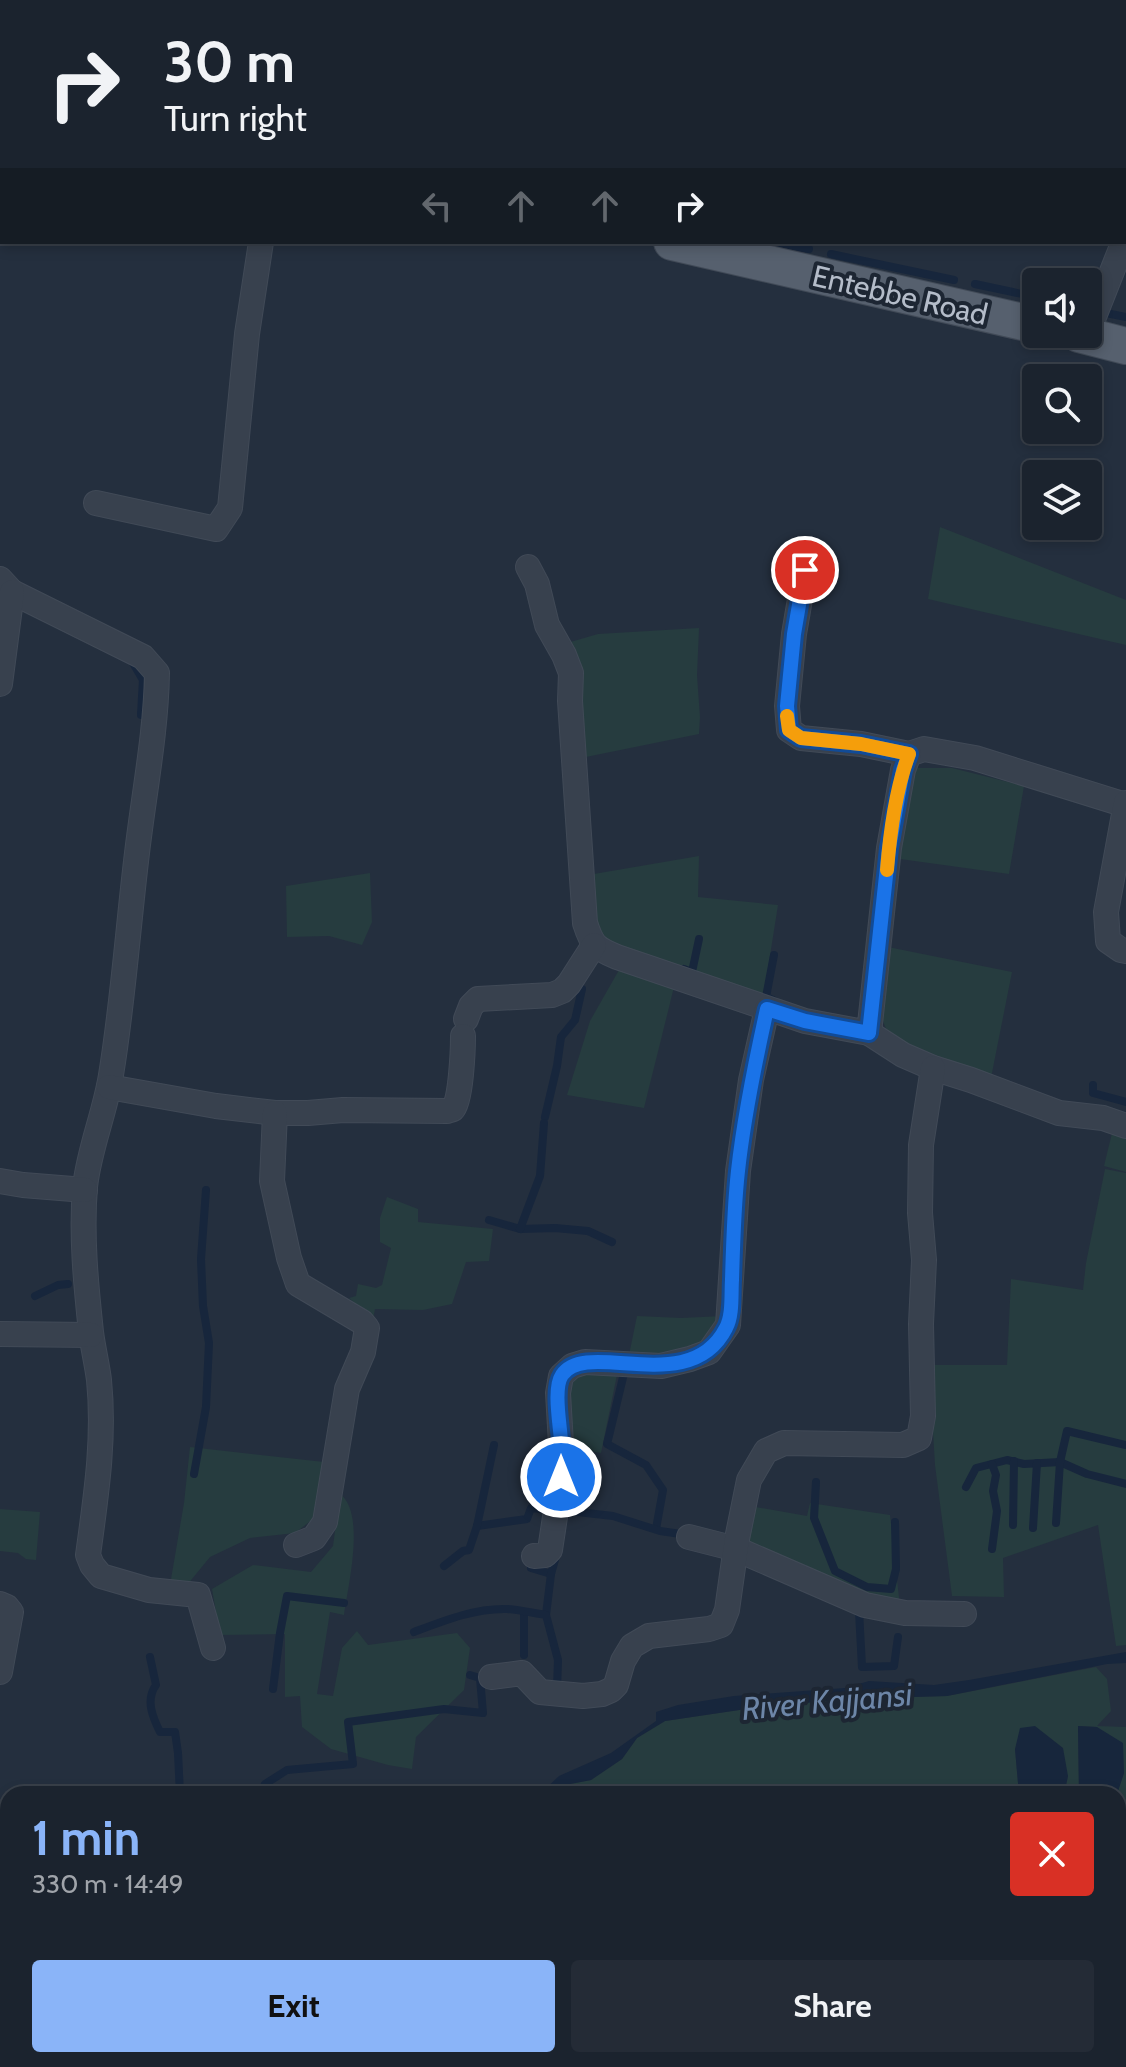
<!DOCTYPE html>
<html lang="en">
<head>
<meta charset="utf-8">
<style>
  body { margin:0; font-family:Cabin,sans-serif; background:#242b36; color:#f1f3f6; height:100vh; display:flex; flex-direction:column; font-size:30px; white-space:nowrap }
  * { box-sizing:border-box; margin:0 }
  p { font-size:26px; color:#a0a4aa }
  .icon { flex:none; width:44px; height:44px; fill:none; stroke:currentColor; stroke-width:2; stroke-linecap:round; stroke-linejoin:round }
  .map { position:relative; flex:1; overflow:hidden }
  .panel { position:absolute; left:0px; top:1786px; width:1126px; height:282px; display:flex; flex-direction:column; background:#1b232e; border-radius:24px 24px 0 0; box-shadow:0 4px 12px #0003,0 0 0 2px #39404a }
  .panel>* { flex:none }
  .top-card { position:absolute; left:0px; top:0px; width:1126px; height:244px; box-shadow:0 4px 12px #0003,0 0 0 2px #39404a; background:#1b232e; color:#f1f3f6; overflow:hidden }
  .buttons { position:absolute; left:1022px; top:268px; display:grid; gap:16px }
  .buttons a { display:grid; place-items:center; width:80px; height:80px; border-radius:8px; background:#1b232e; box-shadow:0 4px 12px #0003,0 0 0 2px #39404a; font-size:40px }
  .pin { position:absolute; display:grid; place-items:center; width:68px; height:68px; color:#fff; margin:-34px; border:4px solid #fff; border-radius:50%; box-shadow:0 2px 8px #0007 }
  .me { position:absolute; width:88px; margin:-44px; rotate:0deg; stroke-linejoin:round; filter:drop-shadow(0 0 6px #0008) }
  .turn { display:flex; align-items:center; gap:28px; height:168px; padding:0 32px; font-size:36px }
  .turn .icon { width:104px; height:104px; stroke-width:2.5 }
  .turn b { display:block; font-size:56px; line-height:68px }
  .lanes { display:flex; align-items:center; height:76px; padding:0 32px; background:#0003; justify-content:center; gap:40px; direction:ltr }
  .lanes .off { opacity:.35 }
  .round { display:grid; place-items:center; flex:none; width:84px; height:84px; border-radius:8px; background:#242b36 }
  .head { display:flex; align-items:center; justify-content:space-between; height:136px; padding:0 32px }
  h1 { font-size:48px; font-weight:700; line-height:60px; color:#8ab4f8 }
  .cta { display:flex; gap:16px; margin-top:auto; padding:16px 32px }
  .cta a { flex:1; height:92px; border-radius:8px; background:#8ab4f8; color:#111; font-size:32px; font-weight:700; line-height:92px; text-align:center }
  .cta a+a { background:#242b36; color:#f1f3f6 }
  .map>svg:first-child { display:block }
</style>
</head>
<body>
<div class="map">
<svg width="1126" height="2067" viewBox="0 0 1126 2067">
  <rect width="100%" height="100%" fill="#242f3e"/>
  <g fill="#263c3f">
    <polygon points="940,527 1126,600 1126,645 928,599"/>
    <polygon points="699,628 697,675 700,717 699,734 581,758 567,643 598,634"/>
    <polygon points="917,768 952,768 1024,786 1009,874 900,859 905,788"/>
    <polygon points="699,856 698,897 778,905 763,1000 600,942 588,875"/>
    <polygon points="370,873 372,922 362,945 329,936 287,937 286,886"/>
    <polygon points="883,946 1012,972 990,1083 931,1053 903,1044 886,1029 879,1010"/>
    <polygon points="619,970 674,987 644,1108 567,1095 590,1021"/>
    <polygon points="1126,1115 1126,1172 1104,1166 1112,1133"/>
    <polygon points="1105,1169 1126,1173 1126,1645 1116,1646 1098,1525 1003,1558 1004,1597 952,1596 935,1465 929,1365 1007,1365 1011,1279 1083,1290 1086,1263"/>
    <polygon points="387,1197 418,1209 418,1222 493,1229 489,1261 466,1262 452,1304 423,1310 375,1309 373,1319 349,1298 356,1296 358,1284 376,1288 382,1285 391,1248 380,1242 380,1218"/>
    <polygon points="637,1316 681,1318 723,1316 704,1348 661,1357 629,1355"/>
    <polygon points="588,1366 618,1370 601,1453 567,1447 566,1390 572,1377"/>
    <polygon points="190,1447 324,1462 317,1516 295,1533 250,1538 210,1557 187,1585 170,1585 184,1503"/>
    <path d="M 340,1494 C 366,1513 348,1586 344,1615 L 330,1612 L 317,1694 L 333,1696 L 342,1648 L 357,1631 L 368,1645 L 457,1633 L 470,1648 L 464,1690 L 416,1737 L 412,1769 L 388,1765 L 331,1749 L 302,1727 L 300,1696 L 285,1697 L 285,1634 L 220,1635 L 212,1589 L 253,1565 L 311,1572 L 333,1546 Z"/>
    <polygon points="810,1503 890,1515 900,1607 746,1545 750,1506 807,1516"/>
    <polygon points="0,1509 40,1512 36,1560 26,1559 18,1553 0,1551"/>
    <polygon points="1096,1667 1107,1679 1111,1711 1097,1726 1126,1727 1126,1914 1118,1914 1117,1794 1124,1773 1097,1727 1078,1726 1079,1794 1064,1794 1068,1776 1015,1749 1019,1794 560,1794 570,1784 591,1780 622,1759 637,1738 665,1721 739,1710 842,1699 947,1696"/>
    <polygon points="754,2060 1035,2060 1038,2067 754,2067"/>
  </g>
  <g fill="#17263c">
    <polygon points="1126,1652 1126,1663 1107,1664 947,1696 842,1699 739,1710 665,1721 637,1738 622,1759 591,1780 570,1784 560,1794 540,1794 559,1776 611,1753 656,1721 656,1712 678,1705 734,1696 845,1688 869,1681 934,1685 969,1680"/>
    <polygon points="1035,1726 1063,1748 1068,1776 1064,1794 1019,1794 1015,1749 1020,1728"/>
    <polygon points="1078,1726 1097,1727 1123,1743 1124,1773 1117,1794 1079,1794"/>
    <polygon points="352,2060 464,2060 468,2067 355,2067"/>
    <polygon points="544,2060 682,2060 682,2067 545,2067"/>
  </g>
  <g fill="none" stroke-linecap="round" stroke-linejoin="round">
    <g stroke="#17263c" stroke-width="8">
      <polyline points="0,50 2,51"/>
      <polyline points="774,242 809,249"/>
      <polyline points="831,254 954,280"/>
      <polyline points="975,284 1036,297"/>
      <polyline points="1106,313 1126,317"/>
      <polyline points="133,663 143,680 141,715"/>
      <polyline points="684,969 692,972 699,939"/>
      <polyline points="773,1000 766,997 774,955"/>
      <polyline points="1093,1085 1093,1093 1126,1102"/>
      <polyline points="545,1117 557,1066 561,1037 575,1020 582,989"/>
      <polyline points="489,1220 520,1229 555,1228 588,1231 612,1242"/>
      <polyline points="520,1229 540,1176 544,1123"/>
      <polyline points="35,1296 58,1285 68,1284"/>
      <polyline points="625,1369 607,1444 646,1465 663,1490 656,1529"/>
      <polyline points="194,1474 206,1407 209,1343 203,1306 201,1259 206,1190"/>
      <polyline points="816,1482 814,1518 835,1571 867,1587 891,1589 896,1569 895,1522"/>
      <polyline points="966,1487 976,1468 1007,1460 1024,1464 1060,1462 1087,1474 1126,1484"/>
      <polyline points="560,1510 613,1516 660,1531 688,1535"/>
      <polyline points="1056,1523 1060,1462 1067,1431 1126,1445"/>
      <polyline points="1013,1525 1014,1461"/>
      <polyline points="477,1526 527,1519 531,1508 553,1510"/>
      <polyline points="1033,1528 1037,1463"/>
      <polyline points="992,1549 997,1511 993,1491 996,1475 992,1464"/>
      <polyline points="444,1566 463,1551 469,1550 477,1526 494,1445"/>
      <polyline points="531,1568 551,1574"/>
      <polyline points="859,1611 862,1667 894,1666 898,1637"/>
      <polyline points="524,1612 524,1655"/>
      <polyline points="546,1615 551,1574 557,1553"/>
      <path d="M 414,1632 C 443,1621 475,1608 507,1609 C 520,1610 533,1613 546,1615 L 558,1660 L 557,1689"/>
      <path d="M 150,1657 L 156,1685 C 145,1700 153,1718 160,1732 L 175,1732 L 178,1753 L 180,1794"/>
      <polyline points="273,1689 280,1633 287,1596 344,1603"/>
      <polyline points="265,1784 287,1770 353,1764 348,1722 444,1709 483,1713 480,1678 470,1675"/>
      <polyline points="162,1794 169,1794"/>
      <polyline points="0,1806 8,1807"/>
      <polyline points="3,2002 8,1999"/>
      <polyline points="226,2067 229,2061"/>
    </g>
    <g stroke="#414a57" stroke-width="26">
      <g id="minor">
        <polyline points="520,0 520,2"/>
        <polyline points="1126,74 1126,81"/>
        <polyline points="1088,332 1126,236"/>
        <polyline points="96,503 216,529 230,508 247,334 261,242"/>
        <path d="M 528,567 L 537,584 L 547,625 L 564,655 L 571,673 L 570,701 L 585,923 C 592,945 595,948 617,957 L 805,1021 L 869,1033 L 889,848 L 903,770 L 909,754 L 924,749 L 975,758 L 1126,805"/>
        <polyline points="805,570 794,634 787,706 789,730 801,738 861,744 909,754"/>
        <path d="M 0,579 L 12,592 L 143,657 L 157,673 C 156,733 144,793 137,853 C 128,927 123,1002 111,1075 C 105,1113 89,1149 85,1187 C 81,1235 86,1285 91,1332 C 93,1348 97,1364 99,1380 C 105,1439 96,1496 88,1555 L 92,1565 L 101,1576 L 149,1590 L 198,1595 L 213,1648"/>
        <polyline points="0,684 12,592"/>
        <polyline points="1126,803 1106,912 1108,941 1121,950 1126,951"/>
        <polyline points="466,1019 471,1006 478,999 552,995 562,991 569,984 594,945"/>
        <polyline points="869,1033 903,1055 933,1068 971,1080 1059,1113 1103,1118 1126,1126"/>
        <path d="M 109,1087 L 216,1106 L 275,1113 L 308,1113 L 343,1110 L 447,1111 C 449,1110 452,1110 453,1109 C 461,1102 463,1048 463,1036"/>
        <polyline points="275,1113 272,1181 289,1258 298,1284 362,1322 367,1328 363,1352 347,1389 325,1522 314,1538 296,1545"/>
        <polyline points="0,1181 23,1185 85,1190"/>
        <polyline points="0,1334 91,1335"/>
        <polyline points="689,1537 736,1549 865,1605 905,1613 964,1614"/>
        <polyline points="534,1556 545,1555 550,1550 561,1477 561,1444 558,1393 561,1376 572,1366 585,1362 661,1366 690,1359 709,1352 728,1325 738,1171 751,1080 767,1009"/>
        <polyline points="0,1604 7,1607 11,1612 0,1672"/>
        <polyline points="491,1677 522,1673 540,1692 583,1696 602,1694 611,1690 616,1685 623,1661 632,1646 649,1636 709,1629 721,1625 727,1610 737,1539 749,1480 766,1451 784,1443 903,1445 919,1438 923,1416 921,1324 924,1260 920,1213 921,1145 933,1068"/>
        <polyline points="129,2067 141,2060"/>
      </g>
    </g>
    <g stroke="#414a57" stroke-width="38">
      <g id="primary">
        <polyline points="0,77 2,78"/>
        <polyline points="672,242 1036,325"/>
        <polyline points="1079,334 1126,346"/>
      </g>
    </g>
    <use href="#minor" stroke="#38414e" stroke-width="24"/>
    <use href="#primary" stroke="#56606e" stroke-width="36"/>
  </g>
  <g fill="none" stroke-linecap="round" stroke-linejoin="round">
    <g stroke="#114b97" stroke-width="20">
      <path id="route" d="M 561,1477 C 561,1465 561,1453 561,1441 C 560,1424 553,1388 562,1375 C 587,1338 690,1399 726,1328 C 733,1315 731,1295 732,1280 C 733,1244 734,1207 738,1171 C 744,1116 755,1063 767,1009 L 805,1021 L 869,1033 L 889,848 L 903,770 L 909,754 L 861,744 L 801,738 L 789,730 L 787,706 L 794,634 L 805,570"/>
    </g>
    <use href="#route" stroke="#1a73e8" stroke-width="14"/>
    <path stroke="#f59e0b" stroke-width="14" d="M 787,716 L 789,730 L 801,738 L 861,744 L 909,754 C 896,788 890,833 887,870"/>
  </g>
  <g text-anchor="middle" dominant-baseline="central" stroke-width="8" stroke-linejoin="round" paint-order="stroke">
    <g font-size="30" fill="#b4bcc9" stroke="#1d2633">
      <text transform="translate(900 295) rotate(13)">Entebbe Road</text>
    </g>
    <g font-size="32" font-style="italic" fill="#6d86a8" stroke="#1d2633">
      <text transform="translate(827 1701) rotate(-5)">River Kajjansi</text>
    </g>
  </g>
</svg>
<div class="buttons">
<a><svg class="icon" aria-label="sound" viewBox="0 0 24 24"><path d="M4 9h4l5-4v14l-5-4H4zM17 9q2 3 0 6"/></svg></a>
<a><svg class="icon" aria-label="search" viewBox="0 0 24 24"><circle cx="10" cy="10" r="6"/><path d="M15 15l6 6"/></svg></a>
<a><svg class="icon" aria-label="layers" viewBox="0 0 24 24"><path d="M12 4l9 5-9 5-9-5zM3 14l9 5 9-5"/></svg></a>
</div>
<div class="pin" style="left:805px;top:570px;background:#d93025"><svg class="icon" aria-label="arrive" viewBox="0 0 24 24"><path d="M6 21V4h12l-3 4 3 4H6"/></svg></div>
<svg class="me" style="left:561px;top:1477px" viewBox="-20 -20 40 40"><circle r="17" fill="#1a73e8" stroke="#fff" stroke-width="3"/><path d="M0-11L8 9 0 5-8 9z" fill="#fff"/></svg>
<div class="top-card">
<div class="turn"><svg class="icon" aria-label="right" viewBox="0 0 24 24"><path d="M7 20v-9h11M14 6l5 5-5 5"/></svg><div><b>30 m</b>Turn right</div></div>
<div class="lanes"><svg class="icon off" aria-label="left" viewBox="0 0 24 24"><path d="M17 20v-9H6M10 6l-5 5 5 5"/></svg><svg class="icon off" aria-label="ahead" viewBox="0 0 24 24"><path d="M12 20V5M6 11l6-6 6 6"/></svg><svg class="icon off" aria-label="ahead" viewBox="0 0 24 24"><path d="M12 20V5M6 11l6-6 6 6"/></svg><svg class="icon" aria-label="right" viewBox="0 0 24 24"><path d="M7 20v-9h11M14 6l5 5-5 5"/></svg></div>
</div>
<section class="panel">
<div class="head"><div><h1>1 min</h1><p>330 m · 14:49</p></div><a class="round" style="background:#d93025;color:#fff"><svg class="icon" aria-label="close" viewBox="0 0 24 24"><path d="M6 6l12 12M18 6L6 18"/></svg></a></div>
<div class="cta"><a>Exit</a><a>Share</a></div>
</section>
</div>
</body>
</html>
